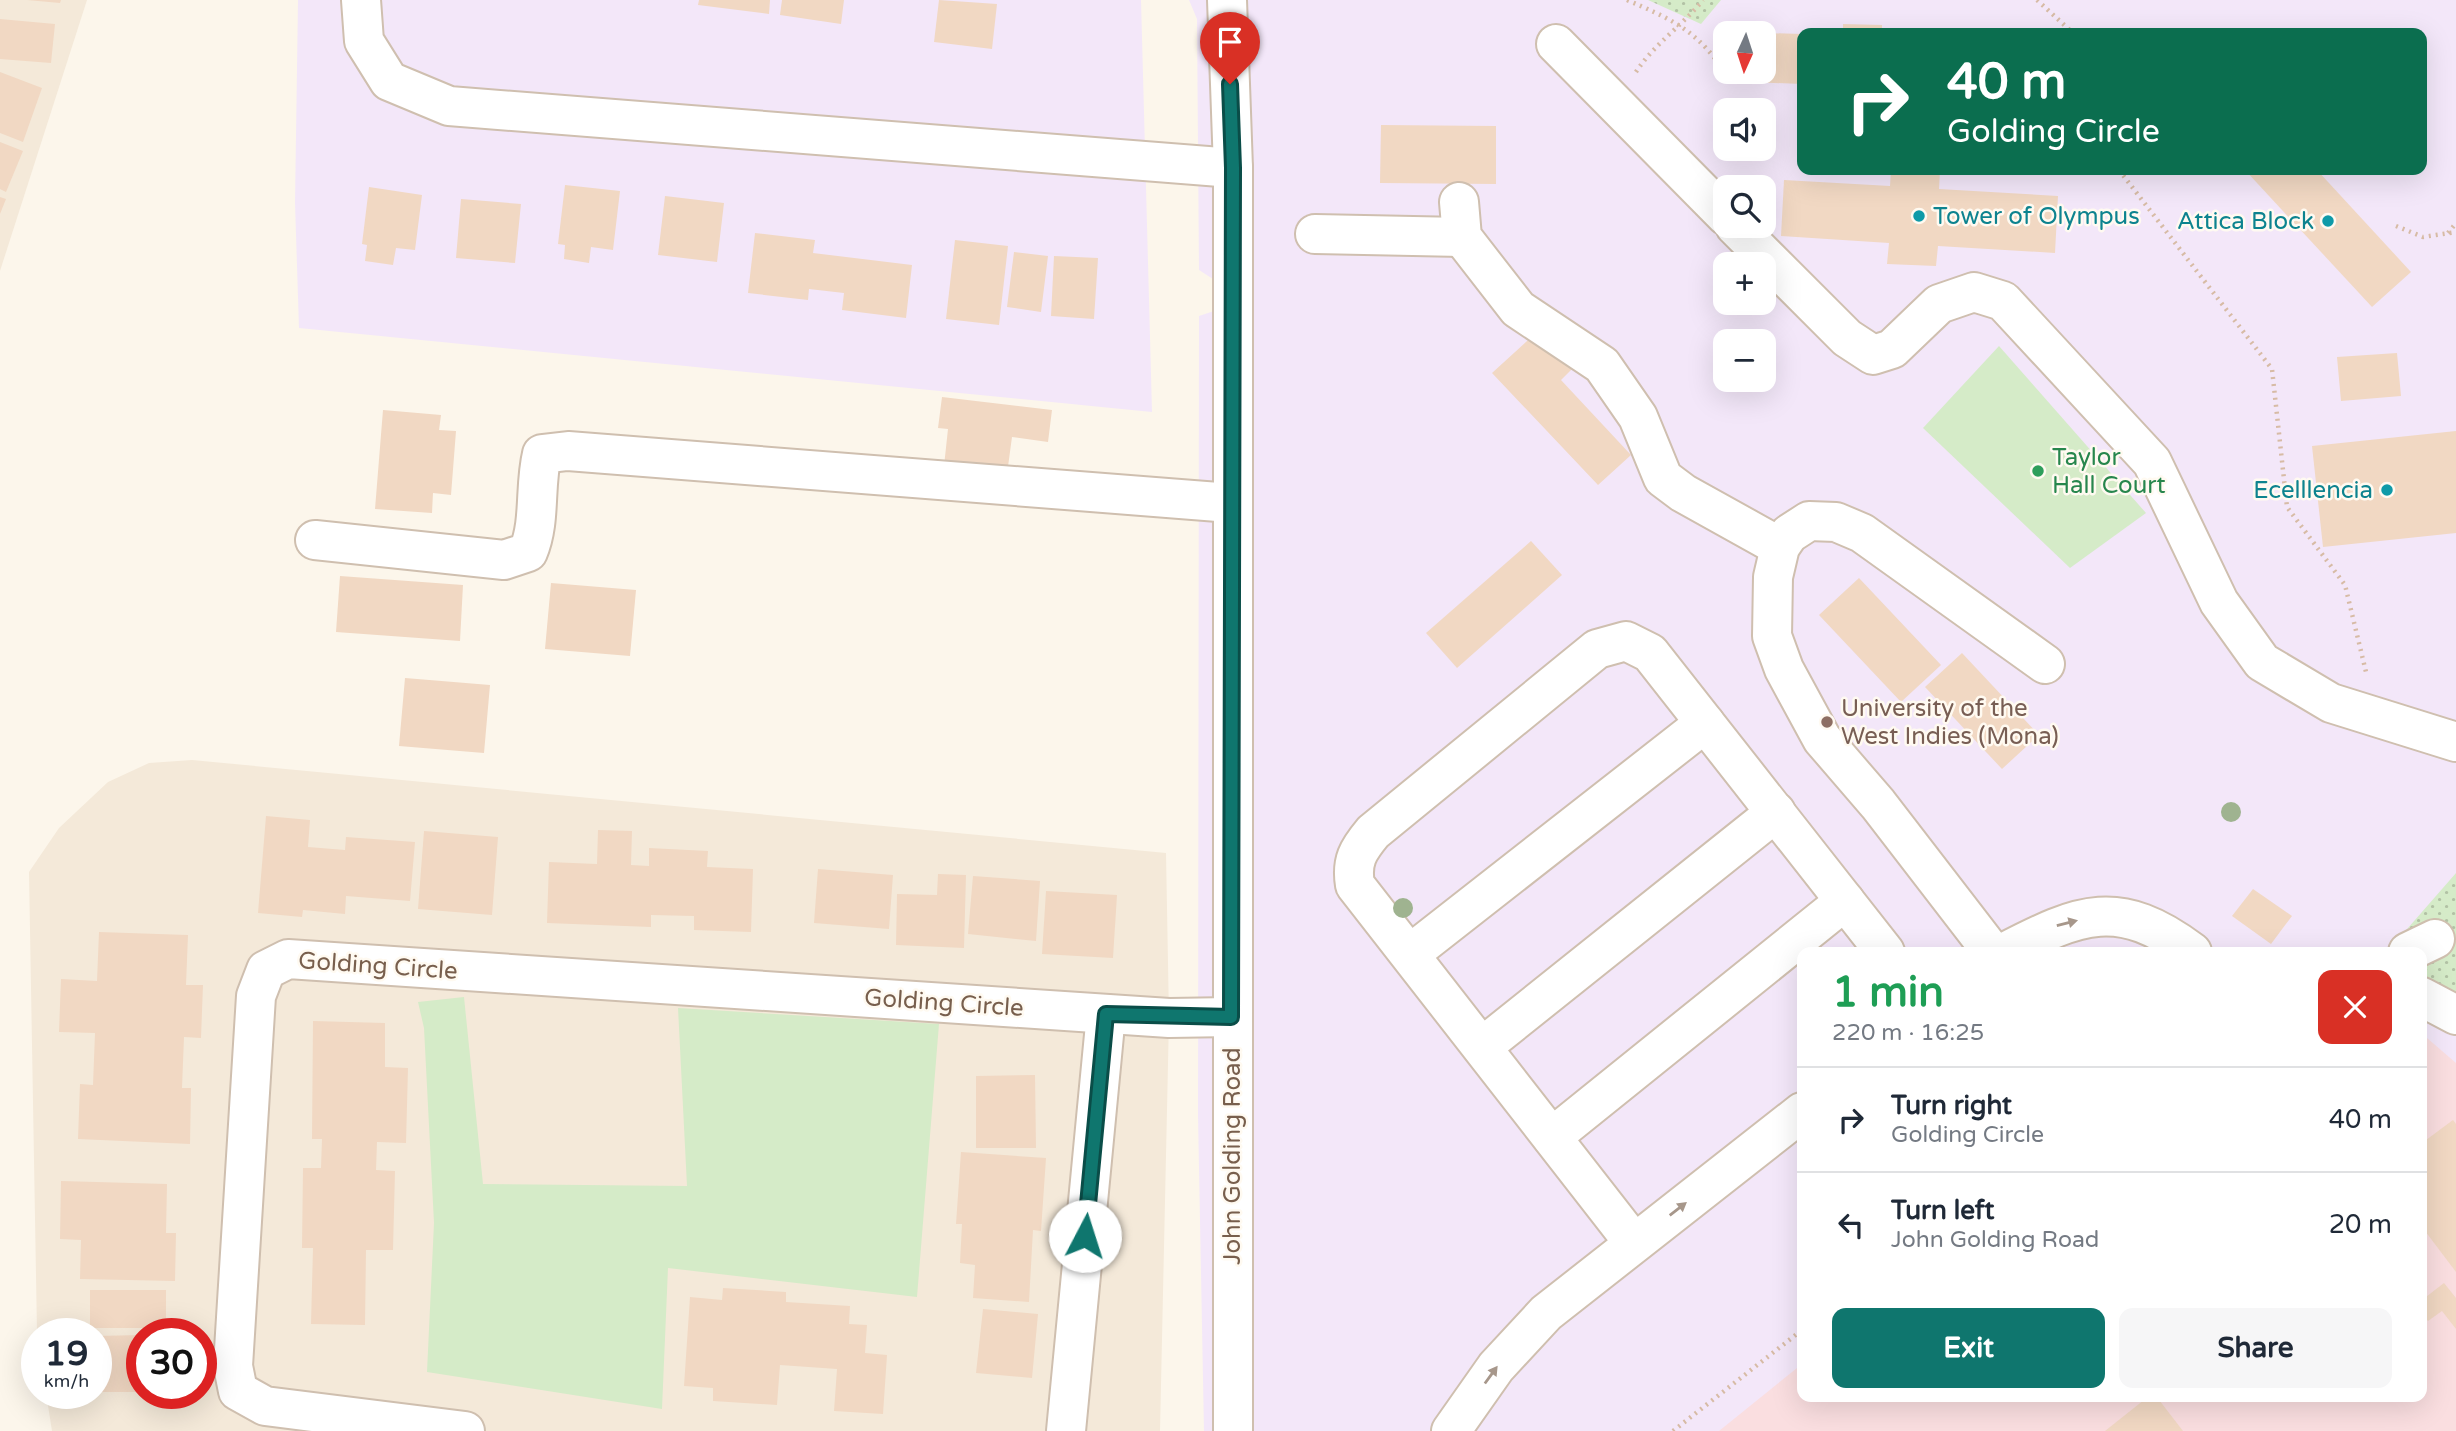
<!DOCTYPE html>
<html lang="en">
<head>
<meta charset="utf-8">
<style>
  body { margin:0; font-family:"Varela Round",sans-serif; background:#f6f6f7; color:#1f2937; height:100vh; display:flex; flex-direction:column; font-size:26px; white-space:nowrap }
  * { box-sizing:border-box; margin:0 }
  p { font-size:23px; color:#747a83 }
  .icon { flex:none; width:38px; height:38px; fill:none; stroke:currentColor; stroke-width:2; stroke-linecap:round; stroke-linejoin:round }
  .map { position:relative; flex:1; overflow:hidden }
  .drawer { position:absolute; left:1797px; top:947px; width:630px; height:455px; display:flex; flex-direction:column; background:#fff; border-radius:14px; box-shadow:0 7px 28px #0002 }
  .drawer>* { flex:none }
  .top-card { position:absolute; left:1797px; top:28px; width:630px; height:147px; border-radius:14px; box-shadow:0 7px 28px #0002; background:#0b6e4f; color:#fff; overflow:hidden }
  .needle { width:46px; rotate:183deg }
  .fabs { position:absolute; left:1713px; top:21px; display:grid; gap:14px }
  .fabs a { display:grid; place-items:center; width:63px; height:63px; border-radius:14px; background:#fff; box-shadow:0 7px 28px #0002; font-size:35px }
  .speed { position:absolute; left:21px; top:1318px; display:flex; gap:14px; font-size:35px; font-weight:700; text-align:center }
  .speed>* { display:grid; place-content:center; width:91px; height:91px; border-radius:50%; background:#fff; box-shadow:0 7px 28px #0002; line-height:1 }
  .speed small { font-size:18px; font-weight:400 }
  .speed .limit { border:10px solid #d22; background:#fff; color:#111 }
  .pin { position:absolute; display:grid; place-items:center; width:60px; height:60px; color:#fff; margin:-72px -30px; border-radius:50% 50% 50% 0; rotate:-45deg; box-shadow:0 0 7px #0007 }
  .pin .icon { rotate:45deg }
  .me { position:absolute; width:77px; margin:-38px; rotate:5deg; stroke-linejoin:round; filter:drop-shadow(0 0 5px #0008) }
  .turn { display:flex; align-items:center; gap:24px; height:147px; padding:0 35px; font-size:32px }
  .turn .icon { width:91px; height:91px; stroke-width:2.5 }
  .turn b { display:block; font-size:49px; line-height:60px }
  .round { display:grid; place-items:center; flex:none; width:74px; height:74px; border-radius:14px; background:#f6f6f7 }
  .headline { display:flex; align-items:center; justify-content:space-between; height:119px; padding:0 35px }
  h1 { font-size:42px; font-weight:700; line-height:52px; color:#1e9e55 }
  .button { display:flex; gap:14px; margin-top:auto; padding:14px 35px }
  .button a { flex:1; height:80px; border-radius:14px; background:#0f766e; color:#fff; font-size:28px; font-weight:700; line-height:80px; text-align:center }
  .button a+a { background:#f6f6f7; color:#1f2937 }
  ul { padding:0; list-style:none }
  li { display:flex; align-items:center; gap:21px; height:105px; padding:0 35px; border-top:2px solid #e0e1e3 }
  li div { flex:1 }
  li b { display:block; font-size:26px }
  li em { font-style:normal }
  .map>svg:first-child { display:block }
</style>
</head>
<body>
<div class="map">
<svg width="2456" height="1431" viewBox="0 0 2456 1431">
  <defs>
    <pattern id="park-dots" width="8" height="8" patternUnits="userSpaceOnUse" patternTransform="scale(1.75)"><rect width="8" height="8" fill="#d5ebc8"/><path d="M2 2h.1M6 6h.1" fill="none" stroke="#b2c2a5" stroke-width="1.8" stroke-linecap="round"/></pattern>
  </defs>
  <rect width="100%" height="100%" fill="#fcf6eb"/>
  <g fill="#f4e9d9" fill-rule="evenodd">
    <polygon points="0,0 87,0 0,271"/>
    <path d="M 192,760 L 1166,853 L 1169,1018 L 1160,1431 L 52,1431 L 46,1393 L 96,1393 L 96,1334 L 37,1333 L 29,872 L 59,828 L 108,782 L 149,763 ZM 142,1334 L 201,1334 L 201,1393 L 142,1393 Z"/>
  </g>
  <g fill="#f3e7f9" fill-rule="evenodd">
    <polygon points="298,0 1141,0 1152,412 299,328 295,203"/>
    <path d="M 1189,0 L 2456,0 L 2456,1431 L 1204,1431 L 1198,1115 L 1199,316 L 1229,306 L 1230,281 L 1213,279 L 1199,270 L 1197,19 ZM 1726,33 L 1764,33 L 1764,72 L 1726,72 ZM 1802,33 L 2422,33 L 2422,170 L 1802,170 ZM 1726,110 L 1764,110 L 1764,149 L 1726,149 ZM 1726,187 L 1764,187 L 1764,226 L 1726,226 ZM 1726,264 L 1764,264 L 1764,303 L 1726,303 ZM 1726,341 L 1764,341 L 1764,380 L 1726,380 ZM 1802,952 L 2422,952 L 2422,1396 L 1802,1396 Z"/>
  </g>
  <polygon fill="#fadee0" points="2422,1037 2427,1038 2456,1063 2456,1431 1719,1431 1802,1364 1802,1396 2422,1396"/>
  <g fill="#d5ebc8">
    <polygon points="1999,346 2146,513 2070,568 1923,428"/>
    <polygon points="464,997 483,1184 687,1186 678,1008 939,1024 917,1297 668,1268 662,1409 427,1372 434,1223 424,1028 418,1002"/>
  </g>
  <g fill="url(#park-dots)">
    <polygon points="1648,0 1721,0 1701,24"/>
    <polygon points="2456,873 2456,1003 2422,986 2422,952 2387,952"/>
  </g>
  <g fill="#f1d8c3">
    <polygon points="27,0 61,0 60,3"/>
    <polygon points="699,0 770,0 769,14 698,5"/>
    <polygon points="782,0 844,0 841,24 780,15"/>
    <polygon points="939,0 997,4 992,49 934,42"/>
    <polygon points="0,19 55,24 51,63 0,59"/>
    <polygon points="1843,24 1882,25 1882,33 1843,33"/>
    <polygon points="1722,31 1726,32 1726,72 1764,72 1764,33 1802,34 1802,84 1720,81"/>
    <polygon points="0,72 42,88 23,142 0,133"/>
    <polygon points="1381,125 1496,126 1496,184 1380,183"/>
    <polygon points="0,142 23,151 6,192 0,189"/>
    <polygon points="1891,170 1940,170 1939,189 2058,196 2055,253 1938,246 1936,266 1887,264 1889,243 1781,236 1784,180 1890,186"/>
    <polygon points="2245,170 2317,170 2411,272 2372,307"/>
    <polygon points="565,185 620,191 613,250 591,247 589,263 564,259 565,245 558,244"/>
    <polygon points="369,187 422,195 415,250 396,248 393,265 365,261 367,245 362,244"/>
    <polygon points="665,196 724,203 717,262 658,255"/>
    <polygon points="0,197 6,199 0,214"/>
    <polygon points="461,199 521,204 515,263 456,258"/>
    <polygon points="755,233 815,240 813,253 912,265 906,318 842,310 844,293 809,289 808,300 748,293"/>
    <polygon points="955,240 1008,246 999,325 946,319"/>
    <polygon points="1014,252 1048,256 1041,312 1007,307"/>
    <polygon points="1054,256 1098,258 1094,319 1051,316"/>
    <polygon points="1537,332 1572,369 1561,380 1631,455 1598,485 1492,373"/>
    <polygon points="2397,353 2401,396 2341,401 2337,357"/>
    <polygon points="942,397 1052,410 1048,442 1012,437 1007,474 944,466 948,429 938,428"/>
    <polygon points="383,410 441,415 439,430 456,431 451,495 433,493 432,513 375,509"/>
    <polygon points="2456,431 2456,533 2323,547 2312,446"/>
    <polygon points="1531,541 1562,575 1457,668 1426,633"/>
    <polygon points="340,576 463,585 460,641 336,632"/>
    <polygon points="1859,578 1941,665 1901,702 1819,615"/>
    <polygon points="551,583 636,590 630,656 545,649"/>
    <polygon points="1962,653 2039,735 2002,769 1925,687"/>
    <polygon points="405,678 490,685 484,753 399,746"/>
    <polygon points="266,816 310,820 308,847 345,850 346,837 415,842 410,901 346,896 345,914 303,910 302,917 258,913"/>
    <polygon points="598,830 632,831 631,865 649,866 649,848 708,851 707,867 753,869 751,932 694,930 694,916 651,915 651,927 547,923 549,862 597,864"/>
    <polygon points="424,831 498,837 492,915 418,909"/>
    <polygon points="818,869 893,875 889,929 814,923"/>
    <polygon points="938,874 966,875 964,948 896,945 897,894 937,895"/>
    <polygon points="973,876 1040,881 1036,941 968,934"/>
    <polygon points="2253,889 2292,916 2271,944 2232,916"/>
    <polygon points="1046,891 1117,895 1113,958 1042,954"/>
    <polygon points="99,932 188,935 186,985 203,985 201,1038 184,1037 182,1088 191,1088 190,1144 78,1139 80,1084 93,1085 95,1033 59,1032 61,979 97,981"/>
    <polygon points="313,1021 385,1023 385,1067 408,1068 406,1143 377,1142 376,1170 395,1171 393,1250 366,1250 365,1325 311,1324 313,1248 302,1248 303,1168 321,1168 322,1139 312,1139"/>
    <polygon points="1035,1075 1036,1148 976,1148 976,1076"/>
    <polygon points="2453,1120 2456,1124 2456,1272 2422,1227 2422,1143"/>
    <polygon points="961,1152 1046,1158 1041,1231 1033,1230 1029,1302 973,1298 975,1265 960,1263 962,1224 956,1224"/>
    <polygon points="61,1181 167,1184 166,1233 176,1233 175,1281 80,1279 81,1240 60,1239"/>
    <polygon points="2444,1283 2456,1298 2456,1329 2442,1311 2428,1321 2422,1314 2422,1300"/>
    <polygon points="723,1288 786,1292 786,1302 850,1306 849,1324 867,1325 865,1353 887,1355 883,1414 834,1411 837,1369 780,1365 777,1405 713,1401 713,1388 684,1386 690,1297 722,1300"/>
    <rect x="90" y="1290" width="76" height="38"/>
    <polygon points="983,1309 1038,1314 1032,1378 976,1373"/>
    <polygon points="142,1335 142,1392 96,1392 96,1336"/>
    <polygon points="2149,1396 2156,1396 2183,1431 2105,1431"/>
  </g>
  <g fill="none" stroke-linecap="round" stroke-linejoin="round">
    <g stroke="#cfbfaf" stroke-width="42">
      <g id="minor">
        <polyline points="361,0 364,41 389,81 449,106 1233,168"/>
        <polyline points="1227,0 1233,168 1233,1431"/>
        <polyline points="1556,44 1726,216"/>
        <polyline points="1459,202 1462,237 1518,309 1602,365 1638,417 1663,478 1683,493 1780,547"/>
        <polyline points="1735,226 1847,338 1873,355 1892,349 1939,304 1974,292 2003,301 2152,462 2219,602 2262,662 2331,703 2456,742"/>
        <polyline points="1315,234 1462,237"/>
        <path d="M 315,540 L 504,560 L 528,552 C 541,521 534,487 542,454 L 568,451 L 1231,503"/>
        <polyline points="1992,952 1878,804 1822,739 1784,669 1772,636 1773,577 1780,547 1789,534 1809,521 1836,522 1862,533 2045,664"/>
        <path d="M 2005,952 C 2080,913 2119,897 2192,952"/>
        <polyline points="2408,952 2435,939"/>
        <polyline points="1410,954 1705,723"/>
        <polyline points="2422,997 2456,1015"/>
        <polyline points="1482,1047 1776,812"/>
        <polyline points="1552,1137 1845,901"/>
        <path d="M 1634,1243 L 1355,885 C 1351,861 1358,850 1373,832 L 1597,649 L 1626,641 L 1650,653 L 1885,952"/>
        <polyline points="465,1431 265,1406 238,1391 233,1366 256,996 266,970 288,959 1169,1018 1232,1017"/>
        <polyline points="1066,1431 1106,1014"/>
        <polyline points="1451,1431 1496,1367 1546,1313 1802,1112"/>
      </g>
    </g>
    <g stroke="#d7bba5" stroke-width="4.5" stroke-dasharray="2 5" stroke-linecap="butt">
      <path d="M 1627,0 C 1666,17 1691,27 1717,61"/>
      <polyline points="2037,0 2073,33"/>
      <path d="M 1636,72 C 1654,44 1682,26 1703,0"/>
      <polyline points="2119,170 2272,369 2287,507 2345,585 2366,672"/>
      <polyline points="2396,226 2423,237 2456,232"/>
      <polyline points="2448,233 2456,223"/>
      <polyline points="1673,1431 1802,1330"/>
    </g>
    <use href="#minor" stroke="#fff" stroke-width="38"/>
  </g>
  <g fill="#9fb390">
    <circle cx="2231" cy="812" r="10"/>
    <circle cx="1403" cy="908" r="10"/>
  </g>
  <defs><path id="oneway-solid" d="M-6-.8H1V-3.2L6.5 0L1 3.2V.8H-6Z" transform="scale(1.75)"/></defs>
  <g fill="#a7978b">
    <use href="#oneway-solid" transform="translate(2067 923) rotate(-14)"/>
    <use href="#oneway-solid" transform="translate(1678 1209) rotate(-38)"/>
    <use href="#oneway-solid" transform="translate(1491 1375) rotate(-54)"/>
  </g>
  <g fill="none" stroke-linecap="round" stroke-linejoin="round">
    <g stroke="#0a4d48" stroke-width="18">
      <polyline id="route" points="1085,1236 1106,1014 1231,1017 1233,168 1230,84"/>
    </g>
    <use href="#route" stroke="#0f766e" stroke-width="12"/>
  </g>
  <g fill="#0f9aa8" stroke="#fffaf1" stroke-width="2.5">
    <circle cx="1919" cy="216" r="7"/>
    <circle cx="2328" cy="221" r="7"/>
    <circle cx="2387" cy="490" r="7"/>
  </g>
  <circle fill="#2e9e5b" stroke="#fffaf1" stroke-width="2.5" cx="2038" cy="471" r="7"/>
  <circle fill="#8d6e63" stroke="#fffaf1" stroke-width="2.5" cx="1827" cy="722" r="7"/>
  <g text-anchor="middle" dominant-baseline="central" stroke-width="5" stroke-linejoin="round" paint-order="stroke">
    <g font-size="24" fill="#0d838f" stroke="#fffaf1" text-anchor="end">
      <text x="1933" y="216" text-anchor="start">Tower of Olympus</text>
      <text x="2314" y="221">Attica Block</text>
      <text x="2373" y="490">Ecelllencia</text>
    </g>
    <g font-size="24" fill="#27864d" stroke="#fffaf1" text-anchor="start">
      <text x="2052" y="457">Taylor<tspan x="2052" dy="28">Hall Court</tspan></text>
    </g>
    <g font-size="24" fill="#785e54" stroke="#fffaf1" text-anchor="start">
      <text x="1841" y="708">University of the<tspan x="1841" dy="28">West Indies (Mona)</tspan></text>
    </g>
    <g font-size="24" fill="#785f4d" stroke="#fffaf1">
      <text transform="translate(378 966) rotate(4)">Golding Circle</text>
      <text transform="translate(944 1003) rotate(4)">Golding Circle</text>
      <text transform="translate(1232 1156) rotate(-90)">John Golding Road</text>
    </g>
  </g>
</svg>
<div class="fabs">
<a><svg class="needle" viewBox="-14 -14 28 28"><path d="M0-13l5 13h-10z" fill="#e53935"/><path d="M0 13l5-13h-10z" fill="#747a83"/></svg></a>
<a><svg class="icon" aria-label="sound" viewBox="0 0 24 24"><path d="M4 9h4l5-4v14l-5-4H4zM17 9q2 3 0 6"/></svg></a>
<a><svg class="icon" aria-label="search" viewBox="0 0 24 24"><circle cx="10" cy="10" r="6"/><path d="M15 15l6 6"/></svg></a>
<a>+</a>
<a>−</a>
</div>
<div class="speed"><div>19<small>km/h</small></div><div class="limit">30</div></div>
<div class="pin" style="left:1230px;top:84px;background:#d93025"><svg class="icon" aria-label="arrive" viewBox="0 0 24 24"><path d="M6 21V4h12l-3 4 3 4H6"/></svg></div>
<svg class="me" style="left:1085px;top:1236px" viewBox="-20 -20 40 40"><circle r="19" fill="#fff"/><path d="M0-13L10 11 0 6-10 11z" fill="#0f766e"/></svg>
<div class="top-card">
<div class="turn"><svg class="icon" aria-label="right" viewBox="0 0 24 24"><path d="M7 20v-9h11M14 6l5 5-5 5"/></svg><div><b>40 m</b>Golding Circle</div></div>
</div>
<section class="drawer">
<div class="headline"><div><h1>1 min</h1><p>220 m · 16:25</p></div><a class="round" style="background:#d93025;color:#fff"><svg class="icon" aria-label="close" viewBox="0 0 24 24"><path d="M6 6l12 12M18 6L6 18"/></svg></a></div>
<ul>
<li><svg class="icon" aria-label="right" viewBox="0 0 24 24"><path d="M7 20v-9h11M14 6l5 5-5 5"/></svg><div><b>Turn right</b><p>Golding Circle</p></div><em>40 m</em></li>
<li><svg class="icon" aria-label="left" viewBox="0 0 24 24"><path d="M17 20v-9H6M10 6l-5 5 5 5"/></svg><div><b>Turn left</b><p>John Golding Road</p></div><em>20 m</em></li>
</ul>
<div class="button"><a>Exit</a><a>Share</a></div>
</section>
</div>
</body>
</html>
